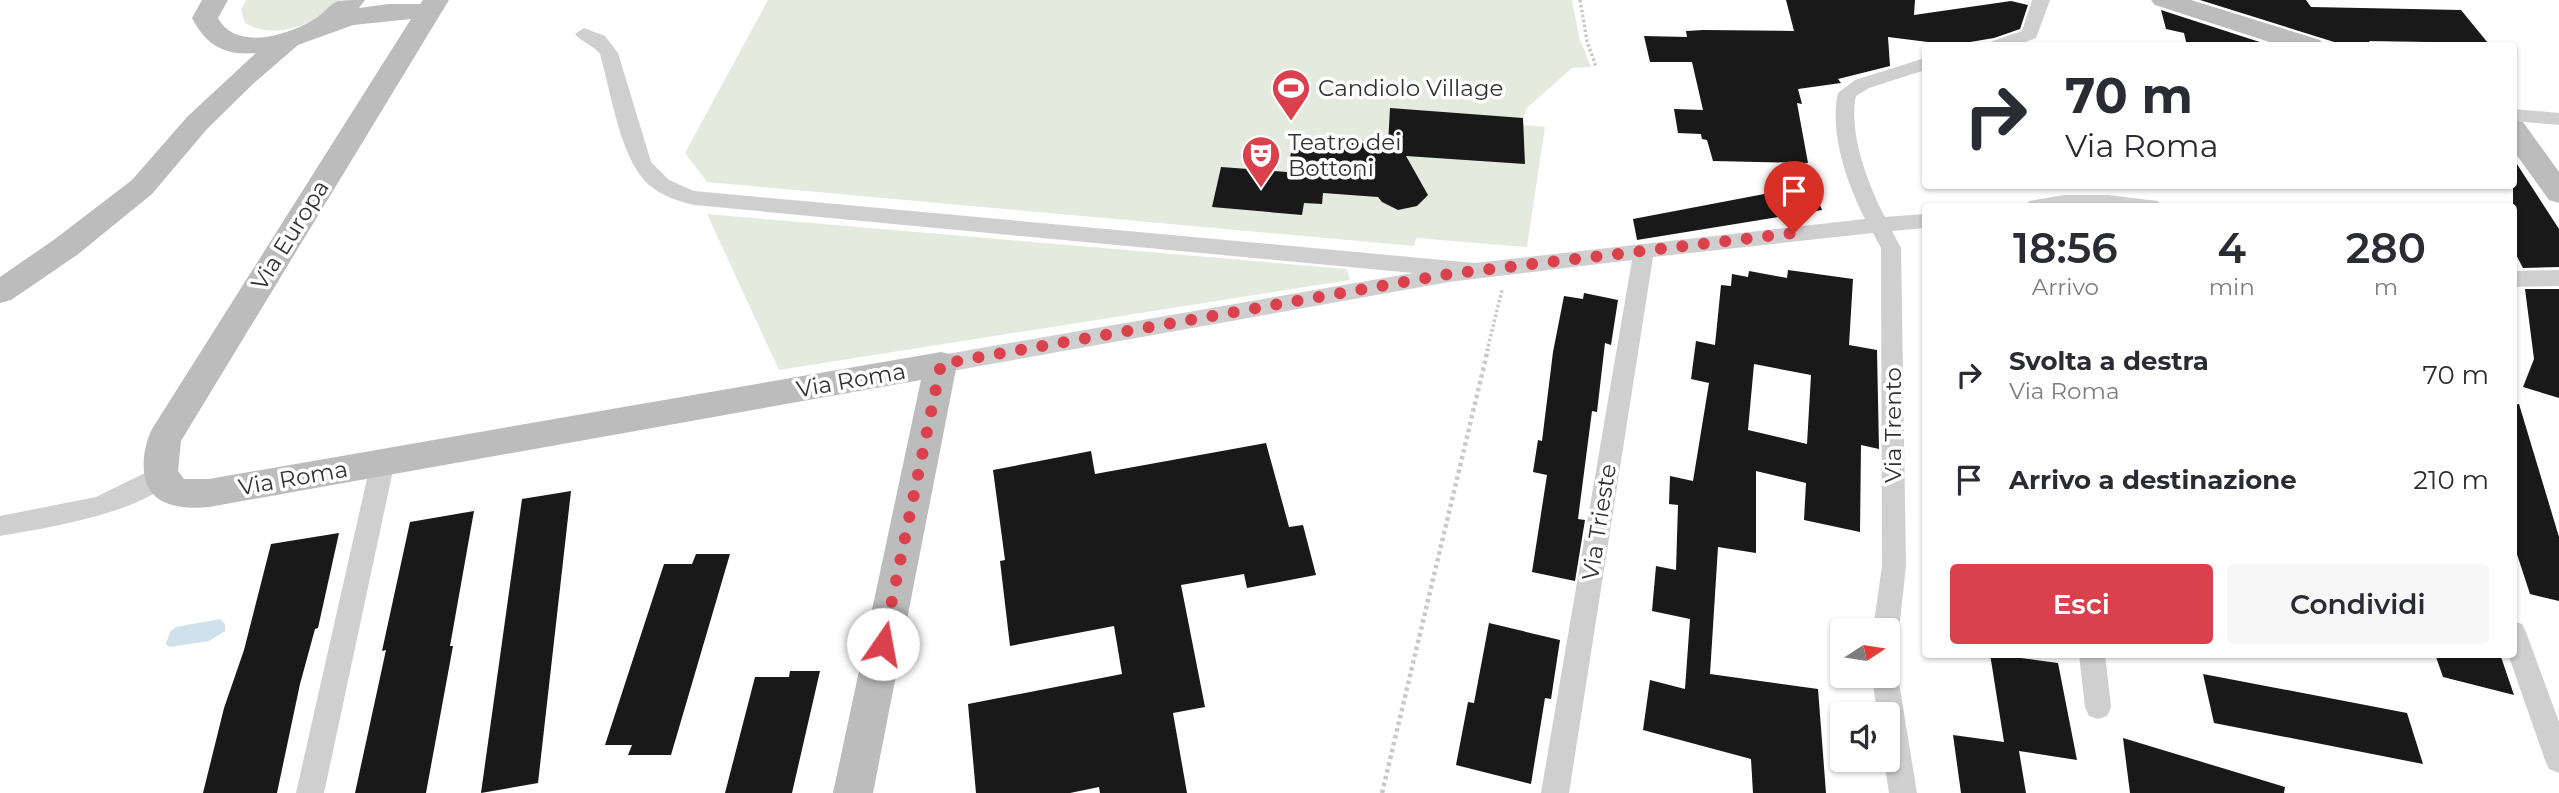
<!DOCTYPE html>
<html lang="it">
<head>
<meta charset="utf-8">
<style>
  body { margin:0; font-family:Montserrat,sans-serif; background:#f7f7f7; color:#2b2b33; height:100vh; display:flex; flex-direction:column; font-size:26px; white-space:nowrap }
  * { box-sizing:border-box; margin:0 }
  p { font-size:23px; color:#7c7c81 }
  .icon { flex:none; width:38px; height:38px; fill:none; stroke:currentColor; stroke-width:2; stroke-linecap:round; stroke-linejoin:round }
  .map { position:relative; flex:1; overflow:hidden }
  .details { position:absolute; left:1922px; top:203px; width:595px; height:455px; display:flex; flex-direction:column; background:#fff; border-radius:7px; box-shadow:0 2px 5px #0004 }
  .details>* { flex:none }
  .banner { position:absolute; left:1922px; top:42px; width:595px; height:147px; border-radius:7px; box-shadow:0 2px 5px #0004; background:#fff; color:#2b2b33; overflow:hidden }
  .needle { width:46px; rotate:78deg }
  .buttons { position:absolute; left:1830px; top:618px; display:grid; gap:14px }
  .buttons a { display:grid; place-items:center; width:70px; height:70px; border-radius:7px; background:#fff; box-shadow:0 2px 5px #0004; font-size:35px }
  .pin { position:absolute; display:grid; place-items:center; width:60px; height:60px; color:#fff; margin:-72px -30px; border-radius:50% 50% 50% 0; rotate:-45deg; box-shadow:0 0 7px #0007 }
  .pin .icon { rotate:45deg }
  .me { position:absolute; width:77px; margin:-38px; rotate:12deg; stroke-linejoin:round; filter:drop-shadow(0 0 5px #0008) }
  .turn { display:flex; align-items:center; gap:24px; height:147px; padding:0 28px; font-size:32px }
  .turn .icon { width:91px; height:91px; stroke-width:2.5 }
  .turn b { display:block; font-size:49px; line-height:60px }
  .eta { display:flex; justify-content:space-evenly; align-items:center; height:119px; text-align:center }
  .eta b { font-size:42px; font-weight:600; line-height:49px }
  .button { display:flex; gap:14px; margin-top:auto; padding:14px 28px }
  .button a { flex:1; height:80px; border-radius:7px; background:#db414d; color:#fff; font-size:28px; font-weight:600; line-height:80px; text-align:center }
  .button a+a { background:#f7f7f7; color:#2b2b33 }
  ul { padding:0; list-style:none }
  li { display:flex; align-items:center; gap:21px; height:105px; padding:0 28px }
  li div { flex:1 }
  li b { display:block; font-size:26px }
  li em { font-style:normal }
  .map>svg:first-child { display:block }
</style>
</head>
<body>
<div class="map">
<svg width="2559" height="793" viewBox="0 0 2559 793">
  <rect width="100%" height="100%" fill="#fff"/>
  <g fill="#e5eade">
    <path d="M 246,0 L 340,0 C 318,24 274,41 245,23 L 241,10 Z"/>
    <polygon points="768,0 1572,0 1579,37 1591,67 1572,68 1527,108 1523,118 1523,125 1545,127 1527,247 1416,238 1414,246 707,182 685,153"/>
    <polygon points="707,214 1347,269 1350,280 779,370"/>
  </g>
  <polygon fill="#cfe1eb" points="220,619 225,624 225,631 209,641 170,647 166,644 170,632 176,627"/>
  <g fill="#191919" fill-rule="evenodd">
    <polygon points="1786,0 1915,0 1914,15 2011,1 2028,5 2020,29 1994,38 1952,45 1888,37 1890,66 1838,79 1841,83 1798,89 1802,104 1797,103 1808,163 1713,161 1707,140 1702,139 1701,134 1678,133 1674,109 1703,110 1692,62 1650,62 1644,36 1687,37 1686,31 1703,30 1794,31"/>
    <polygon points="2200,0 2306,0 2311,7 2461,10 2488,43 2369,41 2373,46 2347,46"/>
    <polygon points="2161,10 2272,46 2187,46 2184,33 2166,29"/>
    <polygon points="1390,108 1523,118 1525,164 1406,156 1428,195 1417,206 1398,210 1382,202 1378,197 1323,193 1322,204 1304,203 1302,215 1212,207 1221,167 1287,172 1293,143 1344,148 1345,142 1388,145"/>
    <polygon points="2513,158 2559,229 2559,267 2523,268 2513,249"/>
    <polygon points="1812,185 1822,210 1637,240 1633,219"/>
    <path d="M 1788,270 L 1853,279 L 1849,345 L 1877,350 L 1879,449 L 1861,445 L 1860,532 L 1804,520 L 1806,483 L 1756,471 L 1756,553 L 1718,547 L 1710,674 L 1818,689 L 1826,793 L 1753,793 L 1751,759 L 1643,730 L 1650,680 L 1685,689 L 1690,619 L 1652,611 L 1656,566 L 1676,570 L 1678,505 L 1669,504 L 1670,476 L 1693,481 L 1709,383 L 1691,379 L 1696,341 L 1715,345 L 1721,285 L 1731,286 L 1732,274 L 1748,277 L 1749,271 L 1787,278 ZM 1754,364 L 1811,375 L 1807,444 L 1748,430 Z"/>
    <polygon points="2525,289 2559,289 2559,398 2523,387 2534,359"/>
    <polygon points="1584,293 1618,300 1611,345 1605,343 1597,412 1592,411 1578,519 1585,520 1575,581 1532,572 1547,475 1533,472 1538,440 1542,441 1553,352 1564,296 1583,299"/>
    <polygon points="2519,404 2559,537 2559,601 2530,594 2513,542 2513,405"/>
    <polygon points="1266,443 1289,527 1303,525 1316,575 1247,588 1244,574 1181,585 1205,707 1173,713 1187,793 1100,793 1099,787 1070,793 976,793 968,704 1122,674 1114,626 1010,646 1000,561 1005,560 993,470 1091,451 1095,474"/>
    <polygon points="571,491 538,783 481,793 522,499"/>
    <polygon points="474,511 450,646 453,646 426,793 355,793 386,650 382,651 410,522"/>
    <polygon points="339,533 318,628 315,629 300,684 277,793 203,793 224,708 244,650 271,544"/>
    <polygon points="696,554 730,554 671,755 628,755 632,745 605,745 664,564 692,564"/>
    <polygon points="1489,623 1560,640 1551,699 1545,698 1531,784 1456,765 1468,702 1474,703"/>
    <polygon points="1990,654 2058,663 2077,760 2019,751 2026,793 1961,793 1953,735 2004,742"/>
    <polygon points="2435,654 2500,654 2514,695 2443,677"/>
    <polygon points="790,671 820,671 792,793 725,793 755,677 789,677"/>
    <polygon points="2203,674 2407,713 2423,764 2214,723"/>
    <polygon points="2123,738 2285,787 2284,793 2130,793"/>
  </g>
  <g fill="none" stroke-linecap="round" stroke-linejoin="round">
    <g stroke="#c9c9c9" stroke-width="3.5" stroke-dasharray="2.5 2.5" stroke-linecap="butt">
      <polyline points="1580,0 1587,41 1596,67"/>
      <polyline points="1487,351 1502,290"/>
    </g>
    <polyline stroke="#c9c9c9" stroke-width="4.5" stroke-dasharray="3.5 3.5" stroke-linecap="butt" points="1382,793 1488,349"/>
    <g fill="#cfcfcf" fill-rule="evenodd">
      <polygon points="2032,0 2050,0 2036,38 2015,46 1987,46 1990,42 2022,31"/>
      <path d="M 584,28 L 605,36 L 618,53 L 651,162 L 669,180 L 694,191 L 1475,263 L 1865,219 C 1847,184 1829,132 1838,93 L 1855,80 L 1925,58 L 1925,70 L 1869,88 L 1856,96 C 1848,132 1868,185 1885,217 L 1925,214 L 1925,228 L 1892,231 L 1901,248 L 1906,566 L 1899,630 L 1895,638 L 1888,641 L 1888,630 L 1873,630 L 1882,566 L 1881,248 L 1873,233 L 1653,257 L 1569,793 L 1541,793 L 1632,260 L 1449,282 L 941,373 L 933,370 L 930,364 L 933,358 L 941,355 L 1413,273 L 694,205 C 678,201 662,196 649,185 C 620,159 611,92 600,54 C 592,44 581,42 575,34 Z"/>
      <polygon points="2513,109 2559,113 2559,125 2513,121"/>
      <polygon points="2064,195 2108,195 2158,201 2161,206 2026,206 2029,201"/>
      <polygon points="2559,270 2559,286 2513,287 2513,271"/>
      <polygon points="383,451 391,454 395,461 324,793 296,793 371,461 375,454"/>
      <path d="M 161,465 L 169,468 L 173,475 C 154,512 39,529 0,536 L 0,516 L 96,497 Z"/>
      <polygon points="2513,621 2522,624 2526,632 2559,722 2559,773 2549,769 2545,760 2508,654 2513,654"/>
      <polygon points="2079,654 2105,654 2111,707 2107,716 2098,719 2089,716 2085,707"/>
      <polygon points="1888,665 1894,668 1898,676 1917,793 1889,793 1884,760 1888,760 1888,714 1877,714 1872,676 1888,676"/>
    </g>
    <g fill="#bcbcbc" fill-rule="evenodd">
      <path d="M 202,0 L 228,0 L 218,18 C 236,52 290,35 316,18 C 324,13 330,4 338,1 C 343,0 358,0 365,0 L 359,8 L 389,4 L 420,4 L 423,0 L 449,0 L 181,441 L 178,471 L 184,479 L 209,479 L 941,352 L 953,355 L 957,364 L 873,793 L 833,793 L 921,380 L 209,507 C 192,508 176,509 160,500 C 137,486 142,449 152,429 L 411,19 L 353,25 L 298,45 L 254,83 L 207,129 L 152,194 L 77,255 L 11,300 L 0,303 L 0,277 L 55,239 L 132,180 L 187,117 L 256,53 C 224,56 206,45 192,18 Z"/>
      <polygon points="2151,0 2191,0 2320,40 2324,46 2282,46 2155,5"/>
      <polygon points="2513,120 2523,122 2559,172 2559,203 2549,200 2513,150"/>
    </g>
  </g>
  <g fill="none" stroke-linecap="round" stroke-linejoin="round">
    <polyline stroke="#db414d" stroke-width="12" stroke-dasharray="0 21.6" points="883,644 941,364 1449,274 1794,233"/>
  </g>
  <defs>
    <g id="stadium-pin" transform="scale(2.0125)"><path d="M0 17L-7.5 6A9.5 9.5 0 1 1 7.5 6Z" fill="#db414d" stroke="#fff"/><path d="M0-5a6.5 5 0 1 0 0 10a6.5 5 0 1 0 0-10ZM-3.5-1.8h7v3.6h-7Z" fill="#fff"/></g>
    <g id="theatre-pin" transform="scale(2.0125)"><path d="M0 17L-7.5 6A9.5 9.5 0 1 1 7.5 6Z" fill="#db414d" stroke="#fff"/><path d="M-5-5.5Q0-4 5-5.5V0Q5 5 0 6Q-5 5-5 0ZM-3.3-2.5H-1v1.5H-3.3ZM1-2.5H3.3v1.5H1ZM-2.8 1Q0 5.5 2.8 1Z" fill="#fff"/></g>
  </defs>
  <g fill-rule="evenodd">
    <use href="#stadium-pin" x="1291" y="88"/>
    <use href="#theatre-pin" x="1261" y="155"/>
  </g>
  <g text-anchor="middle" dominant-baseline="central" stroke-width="7" stroke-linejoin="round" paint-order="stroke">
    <g font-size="23" fill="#323232" stroke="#fff" text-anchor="start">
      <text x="1318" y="88">Candiolo Village</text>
      <text x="1288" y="142">Teatro dei<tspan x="1288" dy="26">Bottoni</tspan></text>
    </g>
    <g font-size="23" fill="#323232" stroke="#fff">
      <text transform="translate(290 235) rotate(-58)">Via Europa</text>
      <text transform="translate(851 380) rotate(-10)">Via Roma</text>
      <text transform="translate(1893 425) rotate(-90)">Via Trento</text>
      <text transform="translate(293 478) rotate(-10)">Via Roma</text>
      <text transform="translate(1599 522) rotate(-81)">Via Trieste</text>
    </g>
  </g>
</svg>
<div class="buttons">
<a><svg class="needle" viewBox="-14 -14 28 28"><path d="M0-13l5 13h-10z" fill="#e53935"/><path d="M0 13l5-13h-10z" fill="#7c7c81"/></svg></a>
<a><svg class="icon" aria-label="sound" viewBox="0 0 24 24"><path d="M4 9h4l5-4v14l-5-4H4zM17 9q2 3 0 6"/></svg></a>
</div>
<div class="pin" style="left:1794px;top:233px;background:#d93025"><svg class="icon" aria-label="arrive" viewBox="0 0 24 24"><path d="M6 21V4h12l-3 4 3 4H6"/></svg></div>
<svg class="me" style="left:883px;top:644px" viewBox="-20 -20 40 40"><circle r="19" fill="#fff"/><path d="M0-13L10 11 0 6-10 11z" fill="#db414d"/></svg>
<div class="banner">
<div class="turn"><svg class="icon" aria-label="right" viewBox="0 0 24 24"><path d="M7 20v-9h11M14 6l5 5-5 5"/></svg><div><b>70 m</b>Via Roma</div></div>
</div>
<section class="details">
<div class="eta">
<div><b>18:56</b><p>Arrivo</p></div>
<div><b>4</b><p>min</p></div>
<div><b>280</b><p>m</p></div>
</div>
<ul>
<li><svg class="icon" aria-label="right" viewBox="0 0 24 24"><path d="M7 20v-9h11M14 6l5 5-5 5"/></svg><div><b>Svolta a destra</b><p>Via Roma</p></div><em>70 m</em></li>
<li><svg class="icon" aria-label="arrive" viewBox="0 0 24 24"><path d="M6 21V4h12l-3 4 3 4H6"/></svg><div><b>Arrivo a destinazione</b></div><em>210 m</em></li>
</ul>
<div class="button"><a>Esci</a><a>Condividi</a></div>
</section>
</div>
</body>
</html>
